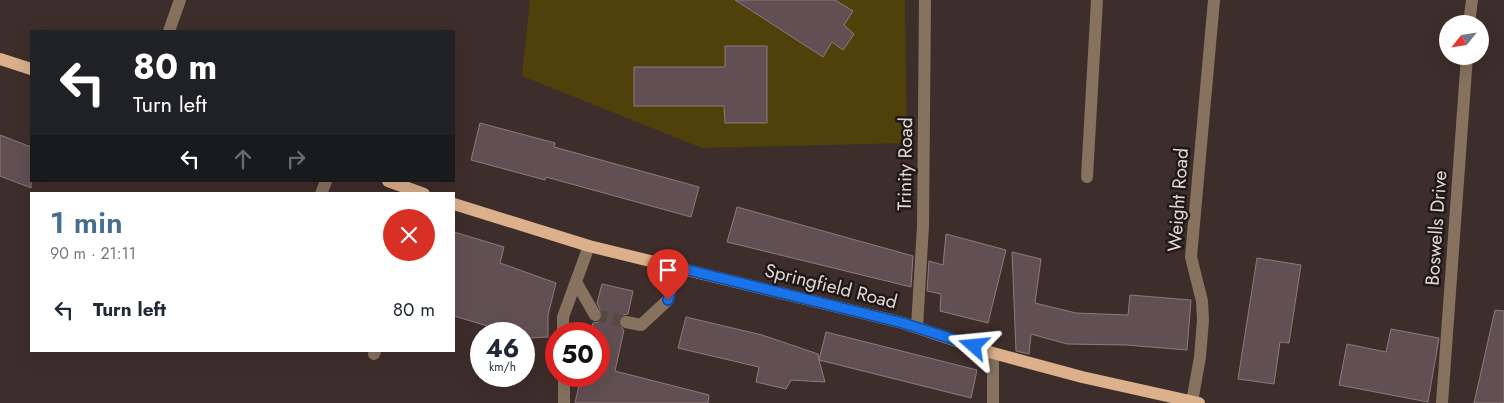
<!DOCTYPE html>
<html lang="en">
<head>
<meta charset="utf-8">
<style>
  body { margin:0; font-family:Jost,sans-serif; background:#f2f2f3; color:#1f2937; height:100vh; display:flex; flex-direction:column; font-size:19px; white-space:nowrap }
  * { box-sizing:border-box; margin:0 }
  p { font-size:16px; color:#747a83 }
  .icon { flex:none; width:28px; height:28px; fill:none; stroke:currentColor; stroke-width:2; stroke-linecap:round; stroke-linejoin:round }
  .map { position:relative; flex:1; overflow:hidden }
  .panel { position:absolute; left:30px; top:192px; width:425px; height:160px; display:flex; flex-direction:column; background:#fff; border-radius:0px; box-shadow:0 5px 20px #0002 }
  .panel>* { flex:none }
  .guide { position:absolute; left:30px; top:30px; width:425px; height:152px; border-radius:0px; box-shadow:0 5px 20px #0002; background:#202124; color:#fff; overflow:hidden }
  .needle { width:32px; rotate:240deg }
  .controls { position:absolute; left:1439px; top:15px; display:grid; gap:10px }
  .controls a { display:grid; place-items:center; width:50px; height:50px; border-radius:50%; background:#fff; box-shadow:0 5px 20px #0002; font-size:25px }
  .speed { position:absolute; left:470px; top:322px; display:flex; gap:10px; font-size:25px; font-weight:700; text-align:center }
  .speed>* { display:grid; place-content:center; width:65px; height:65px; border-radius:50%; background:#fff; box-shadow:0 5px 20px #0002; line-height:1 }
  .speed small { font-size:12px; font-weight:400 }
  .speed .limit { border:8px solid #d22; background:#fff; color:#111 }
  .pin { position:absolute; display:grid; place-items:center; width:42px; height:42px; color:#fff; margin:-51px -21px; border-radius:50% 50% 50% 0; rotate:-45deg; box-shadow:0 0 5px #0007 }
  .pin .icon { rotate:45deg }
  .me { position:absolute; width:55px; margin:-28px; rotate:288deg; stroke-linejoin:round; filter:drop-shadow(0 0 4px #0008) }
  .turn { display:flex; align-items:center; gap:18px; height:105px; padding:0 20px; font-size:22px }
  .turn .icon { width:65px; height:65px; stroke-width:2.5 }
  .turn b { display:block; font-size:35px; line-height:42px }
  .lanes { display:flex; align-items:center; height:48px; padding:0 20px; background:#0003; justify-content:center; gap:25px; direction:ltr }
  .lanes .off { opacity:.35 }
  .round { display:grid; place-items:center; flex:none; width:52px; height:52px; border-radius:26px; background:#f2f2f3 }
  .head { display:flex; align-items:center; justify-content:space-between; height:85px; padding:0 20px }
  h1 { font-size:30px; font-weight:600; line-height:38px; color:#466d8d }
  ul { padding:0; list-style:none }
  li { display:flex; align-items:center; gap:15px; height:65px; padding:0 20px }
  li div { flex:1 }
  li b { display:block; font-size:19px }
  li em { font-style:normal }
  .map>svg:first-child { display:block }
</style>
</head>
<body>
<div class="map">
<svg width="1504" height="403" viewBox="0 0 1504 403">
  <rect width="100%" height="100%" fill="#3e2e2b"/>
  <polygon fill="#50410b" points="530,0 905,0 907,143 702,148 522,76"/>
  <g fill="#614f53" stroke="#8d7a7e">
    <polygon points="735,0 835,0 853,11 844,25 854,34 843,50 832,42 823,57"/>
    <polygon points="725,46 767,46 767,123 725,123 724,106 634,106 634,67 725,67"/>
    <polygon points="480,123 555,143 554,147 699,187 691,217 546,177 545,180 471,160"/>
    <polygon points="0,135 31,147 31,188 0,176"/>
    <polygon points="737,207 913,256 911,287 727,242"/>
    <polygon points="454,232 504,247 500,263 556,283 548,315 548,337 529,338 524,337 524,334 514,334 454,316"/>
    <polygon points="946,234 1006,250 988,323 940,311 941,294 927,291 929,261 943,265"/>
    <polygon points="1012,252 1041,259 1035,303 1076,313 1128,315 1130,295 1191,300 1187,350 1126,345 1067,344 1031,334 1029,354 1016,351"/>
    <polygon points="1257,258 1301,265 1289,343 1280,342 1274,384 1238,379"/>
    <polygon points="602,284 633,291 628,314 623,315 618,320 619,325 624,330 615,371 709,395 708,403 575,403 581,376 599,376 599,334 590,334 593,323 599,322 603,316 597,303"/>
    <polygon points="1495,310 1504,311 1504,403 1474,403"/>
    <polygon points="686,317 762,335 818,354 819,360 826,332 977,370 971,398 819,360 825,382 791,380 786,389 756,382 759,367 678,348"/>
    <polygon points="1391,329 1439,338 1428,402 1339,385 1347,344 1386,352"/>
  </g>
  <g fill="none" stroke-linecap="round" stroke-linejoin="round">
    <polyline stroke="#574844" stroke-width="12" stroke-dasharray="12 6" stroke-linecap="butt" points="595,315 626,322"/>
    <g stroke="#877260" stroke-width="12">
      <polyline points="1469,24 1472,0"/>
      <polyline points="169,31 180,0"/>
      <polyline points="1087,177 1097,0"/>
      <polyline points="321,194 326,181"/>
      <polyline points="576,282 595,315"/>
      <polyline points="626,322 641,325 668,300 676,267"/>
      <polyline points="917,327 923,226 925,0"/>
      <polyline points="563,334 563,317 589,246"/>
      <polyline points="374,354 375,351"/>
      <polyline points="564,376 564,403"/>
      <polyline points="1192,402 1200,357 1203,320 1202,301 1191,257 1214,0"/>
      <polyline points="993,403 993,353"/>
      <polyline points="1442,403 1467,56"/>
    </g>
    <g stroke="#dbb08b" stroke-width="12">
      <polyline points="0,59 31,69"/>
      <polyline points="388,181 424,194"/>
      <polyline points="454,204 589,246 903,323 993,353 1082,377 1199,403"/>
    </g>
  </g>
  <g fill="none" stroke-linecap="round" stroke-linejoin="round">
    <g stroke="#114b97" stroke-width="12">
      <polyline id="route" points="668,300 676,267 903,323 974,346"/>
    </g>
    <use href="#route" stroke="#1a73e8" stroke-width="9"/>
  </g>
  <g text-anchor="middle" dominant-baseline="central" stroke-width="5" stroke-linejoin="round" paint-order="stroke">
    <g font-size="19" fill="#e2d8d5" stroke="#201817">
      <text transform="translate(905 164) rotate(-89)">Trinity Road</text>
      <text transform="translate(1178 200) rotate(-86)">Weight Road</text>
      <text transform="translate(1436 228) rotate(-86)">Boswells Drive</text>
      <text transform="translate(831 286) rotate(14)">Springfield Road</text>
    </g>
  </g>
</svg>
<div class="controls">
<a><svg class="needle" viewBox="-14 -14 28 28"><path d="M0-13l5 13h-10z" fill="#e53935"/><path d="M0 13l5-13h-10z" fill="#747a83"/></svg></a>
</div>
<div class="speed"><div>46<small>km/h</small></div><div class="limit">50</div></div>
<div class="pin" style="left:668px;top:300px;background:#d93025"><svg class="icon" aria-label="arrive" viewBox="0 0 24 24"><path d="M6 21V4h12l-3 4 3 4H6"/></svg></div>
<svg class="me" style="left:974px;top:346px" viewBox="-20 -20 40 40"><path d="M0-17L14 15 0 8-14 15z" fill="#1a73e8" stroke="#fff" stroke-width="4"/></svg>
<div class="guide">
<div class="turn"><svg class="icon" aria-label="left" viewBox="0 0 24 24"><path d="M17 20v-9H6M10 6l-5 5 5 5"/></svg><div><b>80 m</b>Turn left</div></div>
<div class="lanes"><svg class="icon" aria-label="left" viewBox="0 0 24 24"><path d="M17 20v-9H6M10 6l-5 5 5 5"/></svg><svg class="icon off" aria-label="ahead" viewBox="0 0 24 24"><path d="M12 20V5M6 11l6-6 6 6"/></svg><svg class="icon off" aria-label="right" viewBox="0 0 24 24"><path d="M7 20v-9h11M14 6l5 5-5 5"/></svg></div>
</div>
<section class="panel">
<div class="head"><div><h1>1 min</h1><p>90 m · 21:11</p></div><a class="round" style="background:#d93025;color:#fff"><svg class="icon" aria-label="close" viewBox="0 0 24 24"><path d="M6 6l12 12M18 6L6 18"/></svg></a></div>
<ul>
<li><svg class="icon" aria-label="left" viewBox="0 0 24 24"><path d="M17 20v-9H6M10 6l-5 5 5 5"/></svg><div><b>Turn left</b></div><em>80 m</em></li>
</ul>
</section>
</div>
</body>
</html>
